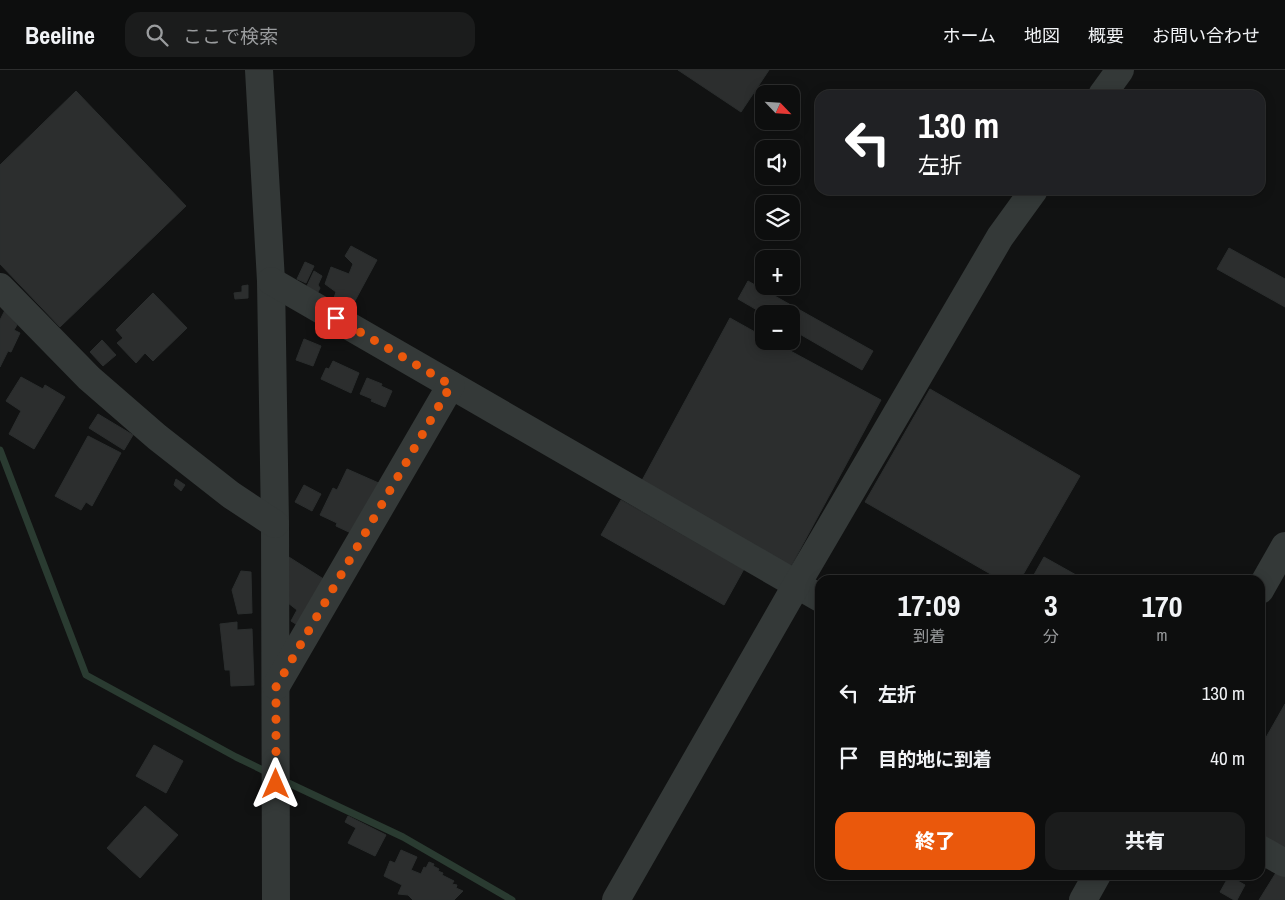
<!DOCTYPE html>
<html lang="ja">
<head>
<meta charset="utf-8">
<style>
  body { margin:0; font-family:"Archivo Narrow","Noto Sans JP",sans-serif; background:#1b1c1c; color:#f1f3f6; height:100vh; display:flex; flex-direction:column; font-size:19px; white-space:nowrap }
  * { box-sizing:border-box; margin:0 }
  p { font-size:16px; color:#9a9c9e }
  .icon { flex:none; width:28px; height:28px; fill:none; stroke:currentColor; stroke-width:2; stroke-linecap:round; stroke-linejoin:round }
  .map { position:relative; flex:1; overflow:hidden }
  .sheet { position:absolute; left:815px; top:505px; width:450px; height:305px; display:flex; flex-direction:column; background:#0d0e0e; border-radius:15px; box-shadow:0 2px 12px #0003,0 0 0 1px #2d2e2e }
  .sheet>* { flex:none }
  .guide { position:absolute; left:815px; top:20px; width:450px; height:105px; border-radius:15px; box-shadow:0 2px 12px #0003,0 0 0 1px #2d2e2e; background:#202124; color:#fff; overflow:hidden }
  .needle { width:32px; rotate:115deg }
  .controls { position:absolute; left:755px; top:15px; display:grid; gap:10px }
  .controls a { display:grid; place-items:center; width:45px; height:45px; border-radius:10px; background:#0d0e0e; box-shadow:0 2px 12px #0003,0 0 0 1px #2d2e2e; font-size:25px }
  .pin { position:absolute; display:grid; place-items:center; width:42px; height:42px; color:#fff; margin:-21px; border-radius:10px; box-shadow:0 2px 8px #0006 }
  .me { position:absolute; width:55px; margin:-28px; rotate:0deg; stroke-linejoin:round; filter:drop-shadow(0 0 4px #0008) }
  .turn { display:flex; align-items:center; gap:18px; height:105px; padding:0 20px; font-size:22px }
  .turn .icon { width:65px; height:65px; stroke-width:2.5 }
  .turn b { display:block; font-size:35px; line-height:42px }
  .eta { display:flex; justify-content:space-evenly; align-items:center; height:85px; text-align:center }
  .eta b { font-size:30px; font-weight:800; line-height:35px }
  .button { display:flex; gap:10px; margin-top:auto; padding:10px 20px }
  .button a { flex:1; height:58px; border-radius:15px; background:#ea580c; color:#fff; font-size:20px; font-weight:800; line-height:58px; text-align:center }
  .button a+a { background:#1b1c1c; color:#f1f3f6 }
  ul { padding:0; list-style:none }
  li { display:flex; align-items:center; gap:15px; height:65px; padding:0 20px }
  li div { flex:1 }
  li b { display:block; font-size:19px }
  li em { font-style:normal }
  header { display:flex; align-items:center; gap:30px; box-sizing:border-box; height:70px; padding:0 25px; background:#0d0e0e; border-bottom:1px solid #2d2e2e }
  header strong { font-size:24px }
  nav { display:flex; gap:28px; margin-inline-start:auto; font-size:18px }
  .search { width:350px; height:45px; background:#1b1c1c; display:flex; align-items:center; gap:12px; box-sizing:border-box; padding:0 18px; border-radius:15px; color:#9a9c9e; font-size:19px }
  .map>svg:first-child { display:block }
</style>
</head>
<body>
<header>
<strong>Beeline</strong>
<div class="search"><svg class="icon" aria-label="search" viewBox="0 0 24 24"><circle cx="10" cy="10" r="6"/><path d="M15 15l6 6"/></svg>ここで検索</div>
<nav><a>ホーム</a><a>地図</a><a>概要</a><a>お問い合わせ</a></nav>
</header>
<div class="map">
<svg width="1285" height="830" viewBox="0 0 1285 830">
  <rect width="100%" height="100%" fill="#111212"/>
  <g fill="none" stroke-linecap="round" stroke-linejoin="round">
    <g stroke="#2a3b31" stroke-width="7">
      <polyline points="0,380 86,605 236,687 271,704"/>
      <polyline points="282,710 403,767 512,830"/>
    </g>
  </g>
  <g fill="#2c2e2e" stroke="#2b2e2e">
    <polygon points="678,0 769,0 741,42"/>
    <polygon points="76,21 186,136 60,257 0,194 0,95"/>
    <polygon points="351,176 377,190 350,240 333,231 336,222 325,214 331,197 349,204 353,194 345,186"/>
    <polygon points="1229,178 1285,209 1285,237 1217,199"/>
    <polygon points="305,192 314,196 306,213 297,209"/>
    <polygon points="314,201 322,206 318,215 320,218 317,224 306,218"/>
    <polygon points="748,211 873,281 862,300 791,259 791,244 764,244 738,229"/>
    <polygon points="248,215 248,228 235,229 234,223 242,222 242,216"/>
    <polygon points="153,223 187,258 153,291 145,283 136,293 117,273 123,268 116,260"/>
    <polygon points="5,240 17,255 14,260 20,263 11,282 8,281 0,297 0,250"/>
    <polygon points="730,248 764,267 764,271 772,271 881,330 790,498 639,416"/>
    <polygon points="304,269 321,276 313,296 296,290"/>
    <polygon points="102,270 116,285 103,296 90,282"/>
    <polygon points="333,291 359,303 351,323 321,309 326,298 329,299"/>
    <polygon points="21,307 43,319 45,315 65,327 34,379 9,364 21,341 6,331"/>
    <polygon points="367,308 382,314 381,316 392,321 385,337 371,331 372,329 360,324"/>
    <polygon points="930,319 1080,406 1020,510 1001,510 865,432"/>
    <polygon points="98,344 133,365 124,380 89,358"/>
    <polygon points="88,366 121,383 92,436 86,432 81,440 55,426"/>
    <polygon points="347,399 381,414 353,464 336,456 337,453 320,445 333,418 337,420"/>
    <polygon points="176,409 185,415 181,421 174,415"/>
    <polygon points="304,415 321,424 312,441 295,432"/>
    <polygon points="621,430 744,499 724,535 601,465"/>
    <polygon points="281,482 333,515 307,561 291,551 297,540 283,529"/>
    <polygon points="1044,487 1085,510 1031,510"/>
    <polygon points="241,501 251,502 252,543 238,544 232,520"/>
    <polygon points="237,552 237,560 252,559 254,615 231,616 230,600 225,600 220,554"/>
    <polygon points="1285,634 1285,778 1260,764 1260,678"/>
    <polygon points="154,675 183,691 166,723 136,706"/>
    <polygon points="145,736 178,765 140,808 107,778"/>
    <polygon points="348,746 386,765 375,786 348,773 356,758 345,752"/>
    <polygon points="401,780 417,787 411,800 421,804 424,797 426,798 429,792 434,794 433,796 439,799 438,801 443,803 442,805 454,811 452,814 457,815 456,818 463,821 454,830 413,830 408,825 398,824 402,815 384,806 390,791 395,793"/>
    <polygon points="1277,801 1285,806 1285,830 1259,830"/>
    <polygon points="1229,806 1245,815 1237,830 1234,830 1220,822"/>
  </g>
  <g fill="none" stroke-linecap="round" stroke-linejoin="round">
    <g stroke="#343938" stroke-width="28">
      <polyline points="259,0 271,211 275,454 276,830"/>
      <polyline points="1102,25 1120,0"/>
      <polyline points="271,211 820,528"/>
      <polyline points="0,217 89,308 157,367 231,425 275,454"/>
      <polyline points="1260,520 1285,476"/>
      <polyline points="276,616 451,315"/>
      <polyline points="1260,779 1285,793"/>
      <polyline points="616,830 797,514 1000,167 1034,120"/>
      <polyline points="1083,830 1097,805"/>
    </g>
  </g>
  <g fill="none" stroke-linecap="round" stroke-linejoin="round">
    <polyline stroke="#ea580c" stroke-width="9" stroke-dasharray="0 16.2" points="276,714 276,617 451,315 336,248"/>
  </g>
</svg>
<div class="controls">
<a><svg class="needle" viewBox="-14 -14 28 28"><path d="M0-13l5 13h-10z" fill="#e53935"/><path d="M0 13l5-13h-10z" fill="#9a9c9e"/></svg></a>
<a><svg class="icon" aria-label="sound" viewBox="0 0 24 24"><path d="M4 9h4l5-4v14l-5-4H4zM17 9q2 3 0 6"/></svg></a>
<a><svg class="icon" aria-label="layers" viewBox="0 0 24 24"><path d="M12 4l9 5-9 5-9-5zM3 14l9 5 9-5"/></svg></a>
<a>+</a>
<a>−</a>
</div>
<div class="pin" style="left:336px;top:248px;background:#d93025"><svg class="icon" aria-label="arrive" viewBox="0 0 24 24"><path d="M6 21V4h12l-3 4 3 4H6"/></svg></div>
<svg class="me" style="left:276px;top:714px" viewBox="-20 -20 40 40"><path d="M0-17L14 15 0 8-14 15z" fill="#ea580c" stroke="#fff" stroke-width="4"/></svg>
<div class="guide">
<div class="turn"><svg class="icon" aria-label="left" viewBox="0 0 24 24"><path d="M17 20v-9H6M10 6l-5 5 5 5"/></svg><div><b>130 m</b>左折</div></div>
</div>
<section class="sheet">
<div class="eta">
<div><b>17:09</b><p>到着</p></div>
<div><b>3</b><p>分</p></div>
<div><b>170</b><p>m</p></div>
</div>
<ul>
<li><svg class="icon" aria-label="left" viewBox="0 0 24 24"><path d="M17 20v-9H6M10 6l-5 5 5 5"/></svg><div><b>左折</b></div><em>130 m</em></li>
<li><svg class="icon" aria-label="arrive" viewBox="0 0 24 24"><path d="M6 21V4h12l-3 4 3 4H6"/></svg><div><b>目的地に到着</b></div><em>40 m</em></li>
</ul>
<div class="button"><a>終了</a><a>共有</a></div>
</section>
</div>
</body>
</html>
